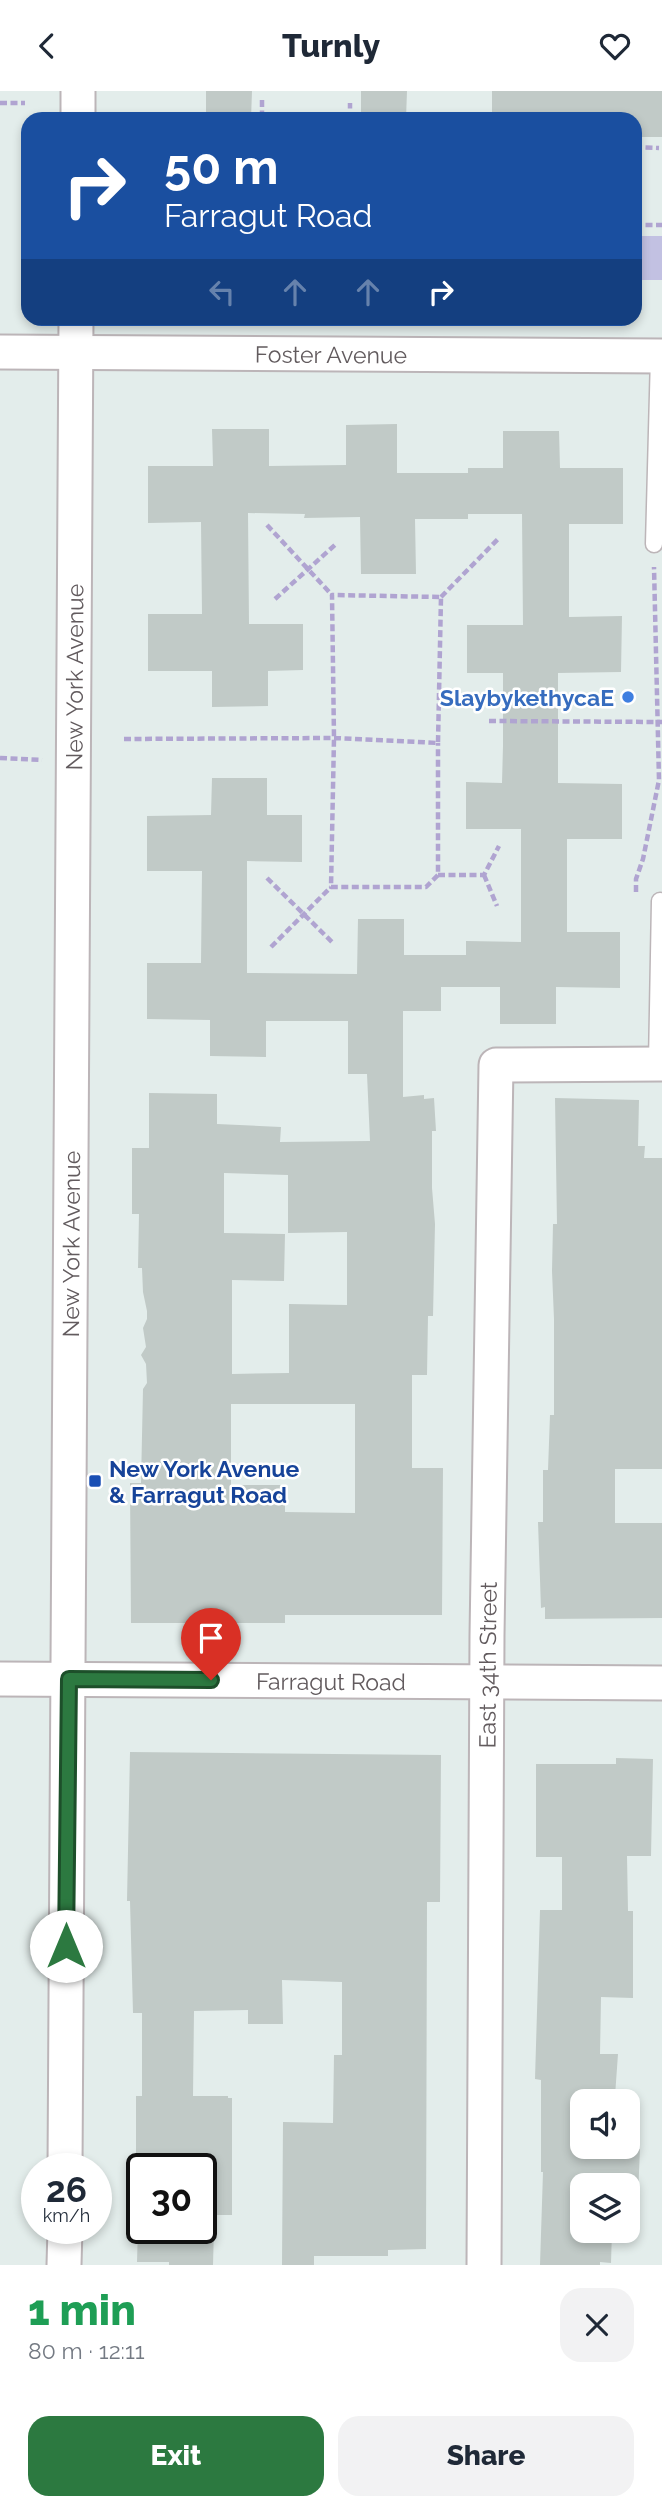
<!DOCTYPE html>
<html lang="en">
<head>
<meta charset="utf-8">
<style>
  body { margin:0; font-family:Raleway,sans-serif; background:#f2f2f3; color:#1f2937; height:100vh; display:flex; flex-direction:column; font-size:26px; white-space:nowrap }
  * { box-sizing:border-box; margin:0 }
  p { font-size:23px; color:#747a83 }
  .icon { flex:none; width:38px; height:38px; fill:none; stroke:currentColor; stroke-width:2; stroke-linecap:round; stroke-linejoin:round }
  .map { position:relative; height:2174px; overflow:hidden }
  .sheet { display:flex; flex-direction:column; background:#fff; flex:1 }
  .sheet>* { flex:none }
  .hud { position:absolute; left:21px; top:21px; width:621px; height:214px; border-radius:21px; box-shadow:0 4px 10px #0003; background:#1a4fa0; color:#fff; overflow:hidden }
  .controls { position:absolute; left:570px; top:1998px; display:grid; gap:14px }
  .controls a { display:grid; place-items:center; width:70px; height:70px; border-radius:14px; background:#fff; box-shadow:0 4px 10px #0003; font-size:35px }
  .speed { position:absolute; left:21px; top:2062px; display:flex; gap:14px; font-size:35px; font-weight:700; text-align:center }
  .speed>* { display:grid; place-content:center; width:91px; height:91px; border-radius:50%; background:#fff; box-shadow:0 4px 10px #0003; line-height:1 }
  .speed small { font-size:18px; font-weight:400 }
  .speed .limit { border:4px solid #111; border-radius:10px; background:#fff; color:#111 }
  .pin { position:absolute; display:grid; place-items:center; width:60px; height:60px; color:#fff; margin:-72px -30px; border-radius:50% 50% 50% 0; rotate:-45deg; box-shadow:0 0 7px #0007 }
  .pin .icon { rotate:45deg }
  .me { position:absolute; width:77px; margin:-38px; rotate:0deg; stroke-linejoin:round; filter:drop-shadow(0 0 5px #0008) }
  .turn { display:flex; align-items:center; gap:24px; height:147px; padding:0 28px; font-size:32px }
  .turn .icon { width:91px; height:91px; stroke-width:2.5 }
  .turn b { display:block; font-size:49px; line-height:60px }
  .lanes { display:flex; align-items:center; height:66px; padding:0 28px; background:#0003; justify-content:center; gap:35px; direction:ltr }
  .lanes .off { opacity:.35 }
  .round { display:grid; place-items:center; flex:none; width:74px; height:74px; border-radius:21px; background:#f2f2f3 }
  .summary { display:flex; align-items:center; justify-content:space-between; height:119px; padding:0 28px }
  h1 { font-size:42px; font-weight:800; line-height:52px; color:#1e9e55 }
  .cta { display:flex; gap:14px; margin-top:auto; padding:14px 28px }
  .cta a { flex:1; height:80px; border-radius:21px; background:#2c7940; color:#fff; font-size:28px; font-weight:800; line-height:80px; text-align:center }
  .cta a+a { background:#f2f2f3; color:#1f2937 }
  header { display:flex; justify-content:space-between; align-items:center; height:91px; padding:0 28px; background:#fff; font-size:32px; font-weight:800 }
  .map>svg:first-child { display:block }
</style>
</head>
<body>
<header><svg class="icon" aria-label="back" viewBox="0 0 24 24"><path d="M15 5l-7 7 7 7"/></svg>Turnly<svg class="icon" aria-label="heart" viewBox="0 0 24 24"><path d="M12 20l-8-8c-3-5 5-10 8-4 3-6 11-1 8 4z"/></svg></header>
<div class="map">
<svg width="662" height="2174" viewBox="0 0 662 2174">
  <rect width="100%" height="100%" fill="#e3edeb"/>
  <rect fill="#c2c1e2" x="635" y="145" width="27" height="44"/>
  <g fill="#c1cac7" fill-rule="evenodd">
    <polygon points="206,0 252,0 251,28 206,28"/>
    <polygon points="361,0 407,0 406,28 361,28"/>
    <polygon points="492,0 662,0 662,46 635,46 635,28 492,28"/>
    <path d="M 397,333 L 397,382 L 468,382 L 468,377 L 503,377 L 503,340 L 559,340 L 560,377 L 623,377 L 623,433 L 569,433 L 569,526 L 622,525 L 621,581 L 558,582 L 558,692 L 622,693 L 622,748 L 567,748 L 567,841 L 620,841 L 620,897 L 556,896 L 556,933 L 500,933 L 500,896 L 441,896 L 441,920 L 403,920 L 403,1006 L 424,1004 L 424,1008 L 434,1007 L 436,1040 L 432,1040 L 432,1097 L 435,1133 L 433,1225 L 428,1225 L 427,1284 L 412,1284 L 412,1377 L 443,1377 L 442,1524 L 285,1524 L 285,1532 L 131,1532 L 130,1392 L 141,1392 L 143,1298 L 147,1292 L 146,1273 L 141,1264 L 146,1256 L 143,1237 L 147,1228 L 147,1220 L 143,1201 L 142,1177 L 138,1177 L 139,1123 L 132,1123 L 132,1057 L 149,1057 L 149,1002 L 217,1003 L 217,1033 L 281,1036 L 280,1051 L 370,1050 L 367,983 L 348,983 L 348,930 L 266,930 L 266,966 L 210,965 L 210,929 L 147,928 L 147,872 L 201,872 L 202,780 L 147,780 L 147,725 L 211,724 L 212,687 L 267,687 L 267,724 L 302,724 L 302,771 L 247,770 L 247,882 L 357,883 L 358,828 L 404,828 L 404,864 L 466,864 L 466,850 L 521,851 L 521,738 L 466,738 L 466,691 L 502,692 L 503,655 L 503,582 L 467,582 L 467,534 L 523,534 L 522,423 L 468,423 L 468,428 L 415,428 L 416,483 L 361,483 L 360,426 L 304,427 L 305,423 L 248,422 L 249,533 L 303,533 L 303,579 L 268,580 L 268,615 L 212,616 L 212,580 L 148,580 L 148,523 L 202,523 L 201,431 L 148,432 L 148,375 L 213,375 L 212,338 L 269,338 L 269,375 L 346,374 L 346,334 ZM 224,1082 L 288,1084 L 288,1142 L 347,1141 L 347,1214 L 289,1213 L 289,1282 L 232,1283 L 232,1189 L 284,1190 L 285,1143 L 224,1142 ZM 231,1313 L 355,1313 L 355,1422 L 285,1421 L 285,1394 L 231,1394 Z"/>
    <polygon points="555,1007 639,1009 638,1055 645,1055 644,1067 662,1067 662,1378 615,1378 615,1432 662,1432 662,1527 545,1528 545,1516 541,1517 538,1431 543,1431 543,1379 548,1379 550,1324 554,1324 554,1228 552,1180 553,1133 557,1133"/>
    <polygon points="130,1661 441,1664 440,1811 427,1811 426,2158 388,2159 388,2165 314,2165 314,2174 282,2174 283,2031 333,2032 334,1964 342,1964 342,1891 282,1889 283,1933 248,1933 248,1919 194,1920 193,2005 228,2005 228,2007 232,2007 232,2124 201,2124 201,2077 136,2077 136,2005 142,2005 142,1922 133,1922 130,1810 127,1810"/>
    <path d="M 616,1667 L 653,1668 L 651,1765 L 627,1765 L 628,1820 L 633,1820 L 633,1907 L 601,1906 L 600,1963 L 618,1963 L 615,2005 L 630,2005 L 630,2058 L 640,2058 L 637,2127 L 628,2126 L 628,2095 L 583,2095 L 583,2140 L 612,2140 L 611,2172 L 600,2171 L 600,2174 L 540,2174 L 543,2081 L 541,2081 L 541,1989 L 535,1988 L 540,1819 L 562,1819 L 562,1766 L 536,1766 L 536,1673 L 616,1673 ZM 583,2011 L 628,2011 L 628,2056 L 583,2056 Z"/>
    <polygon points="138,2137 214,2137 213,2174 169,2174 169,2171 137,2171"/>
  </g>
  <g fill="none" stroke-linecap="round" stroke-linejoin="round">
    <g stroke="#bcb5b8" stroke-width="19">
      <g id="service">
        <polyline points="654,453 659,265"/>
        <polyline points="657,973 660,810"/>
      </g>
    </g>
    <g stroke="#bcb5b8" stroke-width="37">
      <g id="minor">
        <polyline points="78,28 78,0"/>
        <path id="s1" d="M 0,261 L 662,265"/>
        <path id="s2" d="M 0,1588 L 662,1592"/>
        <path id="s3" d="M 65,2077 L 76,228"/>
        <polyline points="64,2174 65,2137"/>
        <path id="s4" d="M 484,2174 L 487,1545 L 496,974 L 662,973"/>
      </g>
    </g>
    <g stroke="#b0a4d1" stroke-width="4.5" stroke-dasharray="7 3.5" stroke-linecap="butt">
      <polyline points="262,9 262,28"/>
      <polyline points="0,12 25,12"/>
      <polyline points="350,28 350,12"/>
      <polyline points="635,56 659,57"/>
      <polyline points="635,134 662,134"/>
      <polyline points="267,434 332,504"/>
      <polyline points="441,506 499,447"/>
      <polyline points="275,508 336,453"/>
      <polyline points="489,630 662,631"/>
      <polyline points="124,648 334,647 438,652 441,506 332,504 334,647 331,796 426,796 438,784 438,652"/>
      <polyline points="0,667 42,669"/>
      <polyline points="438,784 484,784 499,755"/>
      <polyline points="484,784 497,815"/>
      <polyline points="267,787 334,853"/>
      <polyline points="636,801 636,788 643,768 659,689 654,476"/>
      <polyline points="271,856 331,796"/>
    </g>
    <use href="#service" stroke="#fff" stroke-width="16"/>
    <use href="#minor" stroke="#fff" stroke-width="33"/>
  </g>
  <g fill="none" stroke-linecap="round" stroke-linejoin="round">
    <g stroke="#1d4f2a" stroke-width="18">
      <polyline id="route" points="66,1855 69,1588 211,1589"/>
    </g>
    <use href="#route" stroke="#2c7940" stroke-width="12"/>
  </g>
  <circle fill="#3f7fe0" stroke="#fff" stroke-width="2.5" cx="628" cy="606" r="7"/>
  <rect fill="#1a4fb4" stroke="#fff" stroke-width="2.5" x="88" y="1383" width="14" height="14" rx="3.5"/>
  <g text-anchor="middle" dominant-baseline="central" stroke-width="5" stroke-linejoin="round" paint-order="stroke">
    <g font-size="23" fill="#625b5e" stroke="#fff">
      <text stroke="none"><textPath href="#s1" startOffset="331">Foster Avenue</textPath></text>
      <text stroke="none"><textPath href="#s3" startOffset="1491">New York Avenue</textPath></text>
      <text stroke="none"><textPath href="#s3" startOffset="924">New York Avenue</textPath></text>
      <text stroke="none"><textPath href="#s4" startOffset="600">East 34th Street</textPath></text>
      <text stroke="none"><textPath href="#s2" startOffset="331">Farragut Road</textPath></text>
    </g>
    <g font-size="23" font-weight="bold" fill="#366cbe" stroke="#fff" text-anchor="end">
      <text x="614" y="606">SlaybykethycaE</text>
    </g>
    <g font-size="23" font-weight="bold" fill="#164399" stroke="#fff" text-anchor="start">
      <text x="109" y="1377">New York Avenue<tspan x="109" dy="26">&amp; Farragut Road</tspan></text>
    </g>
  </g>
</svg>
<div class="controls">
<a><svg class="icon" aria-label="sound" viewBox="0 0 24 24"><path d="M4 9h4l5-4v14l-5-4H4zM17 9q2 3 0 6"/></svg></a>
<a><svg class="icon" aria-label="layers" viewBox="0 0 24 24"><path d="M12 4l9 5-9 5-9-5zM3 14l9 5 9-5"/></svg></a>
</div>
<div class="speed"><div>26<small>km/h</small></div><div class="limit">30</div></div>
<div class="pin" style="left:211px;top:1589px;background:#d93025"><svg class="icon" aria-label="arrive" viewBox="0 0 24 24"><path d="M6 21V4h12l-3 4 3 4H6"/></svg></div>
<svg class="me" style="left:66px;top:1855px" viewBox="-20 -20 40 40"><circle r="19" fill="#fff"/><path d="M0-13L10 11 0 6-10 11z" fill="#2c7940"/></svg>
<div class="hud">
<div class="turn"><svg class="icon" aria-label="right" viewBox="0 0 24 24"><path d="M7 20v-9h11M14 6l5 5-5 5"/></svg><div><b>50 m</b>Farragut Road</div></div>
<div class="lanes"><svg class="icon off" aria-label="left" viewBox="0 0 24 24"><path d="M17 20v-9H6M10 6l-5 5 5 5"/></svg><svg class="icon off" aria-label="ahead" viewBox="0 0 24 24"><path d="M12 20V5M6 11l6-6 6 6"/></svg><svg class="icon off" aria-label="ahead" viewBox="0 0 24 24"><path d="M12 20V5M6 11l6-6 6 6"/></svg><svg class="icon" aria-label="right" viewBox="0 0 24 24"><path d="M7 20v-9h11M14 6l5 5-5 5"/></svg></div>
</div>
</div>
<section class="sheet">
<div class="summary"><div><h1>1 min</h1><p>80 m · 12:11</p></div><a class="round"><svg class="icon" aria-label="close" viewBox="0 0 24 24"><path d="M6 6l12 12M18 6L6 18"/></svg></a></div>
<div class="cta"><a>Exit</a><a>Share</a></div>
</section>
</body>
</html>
